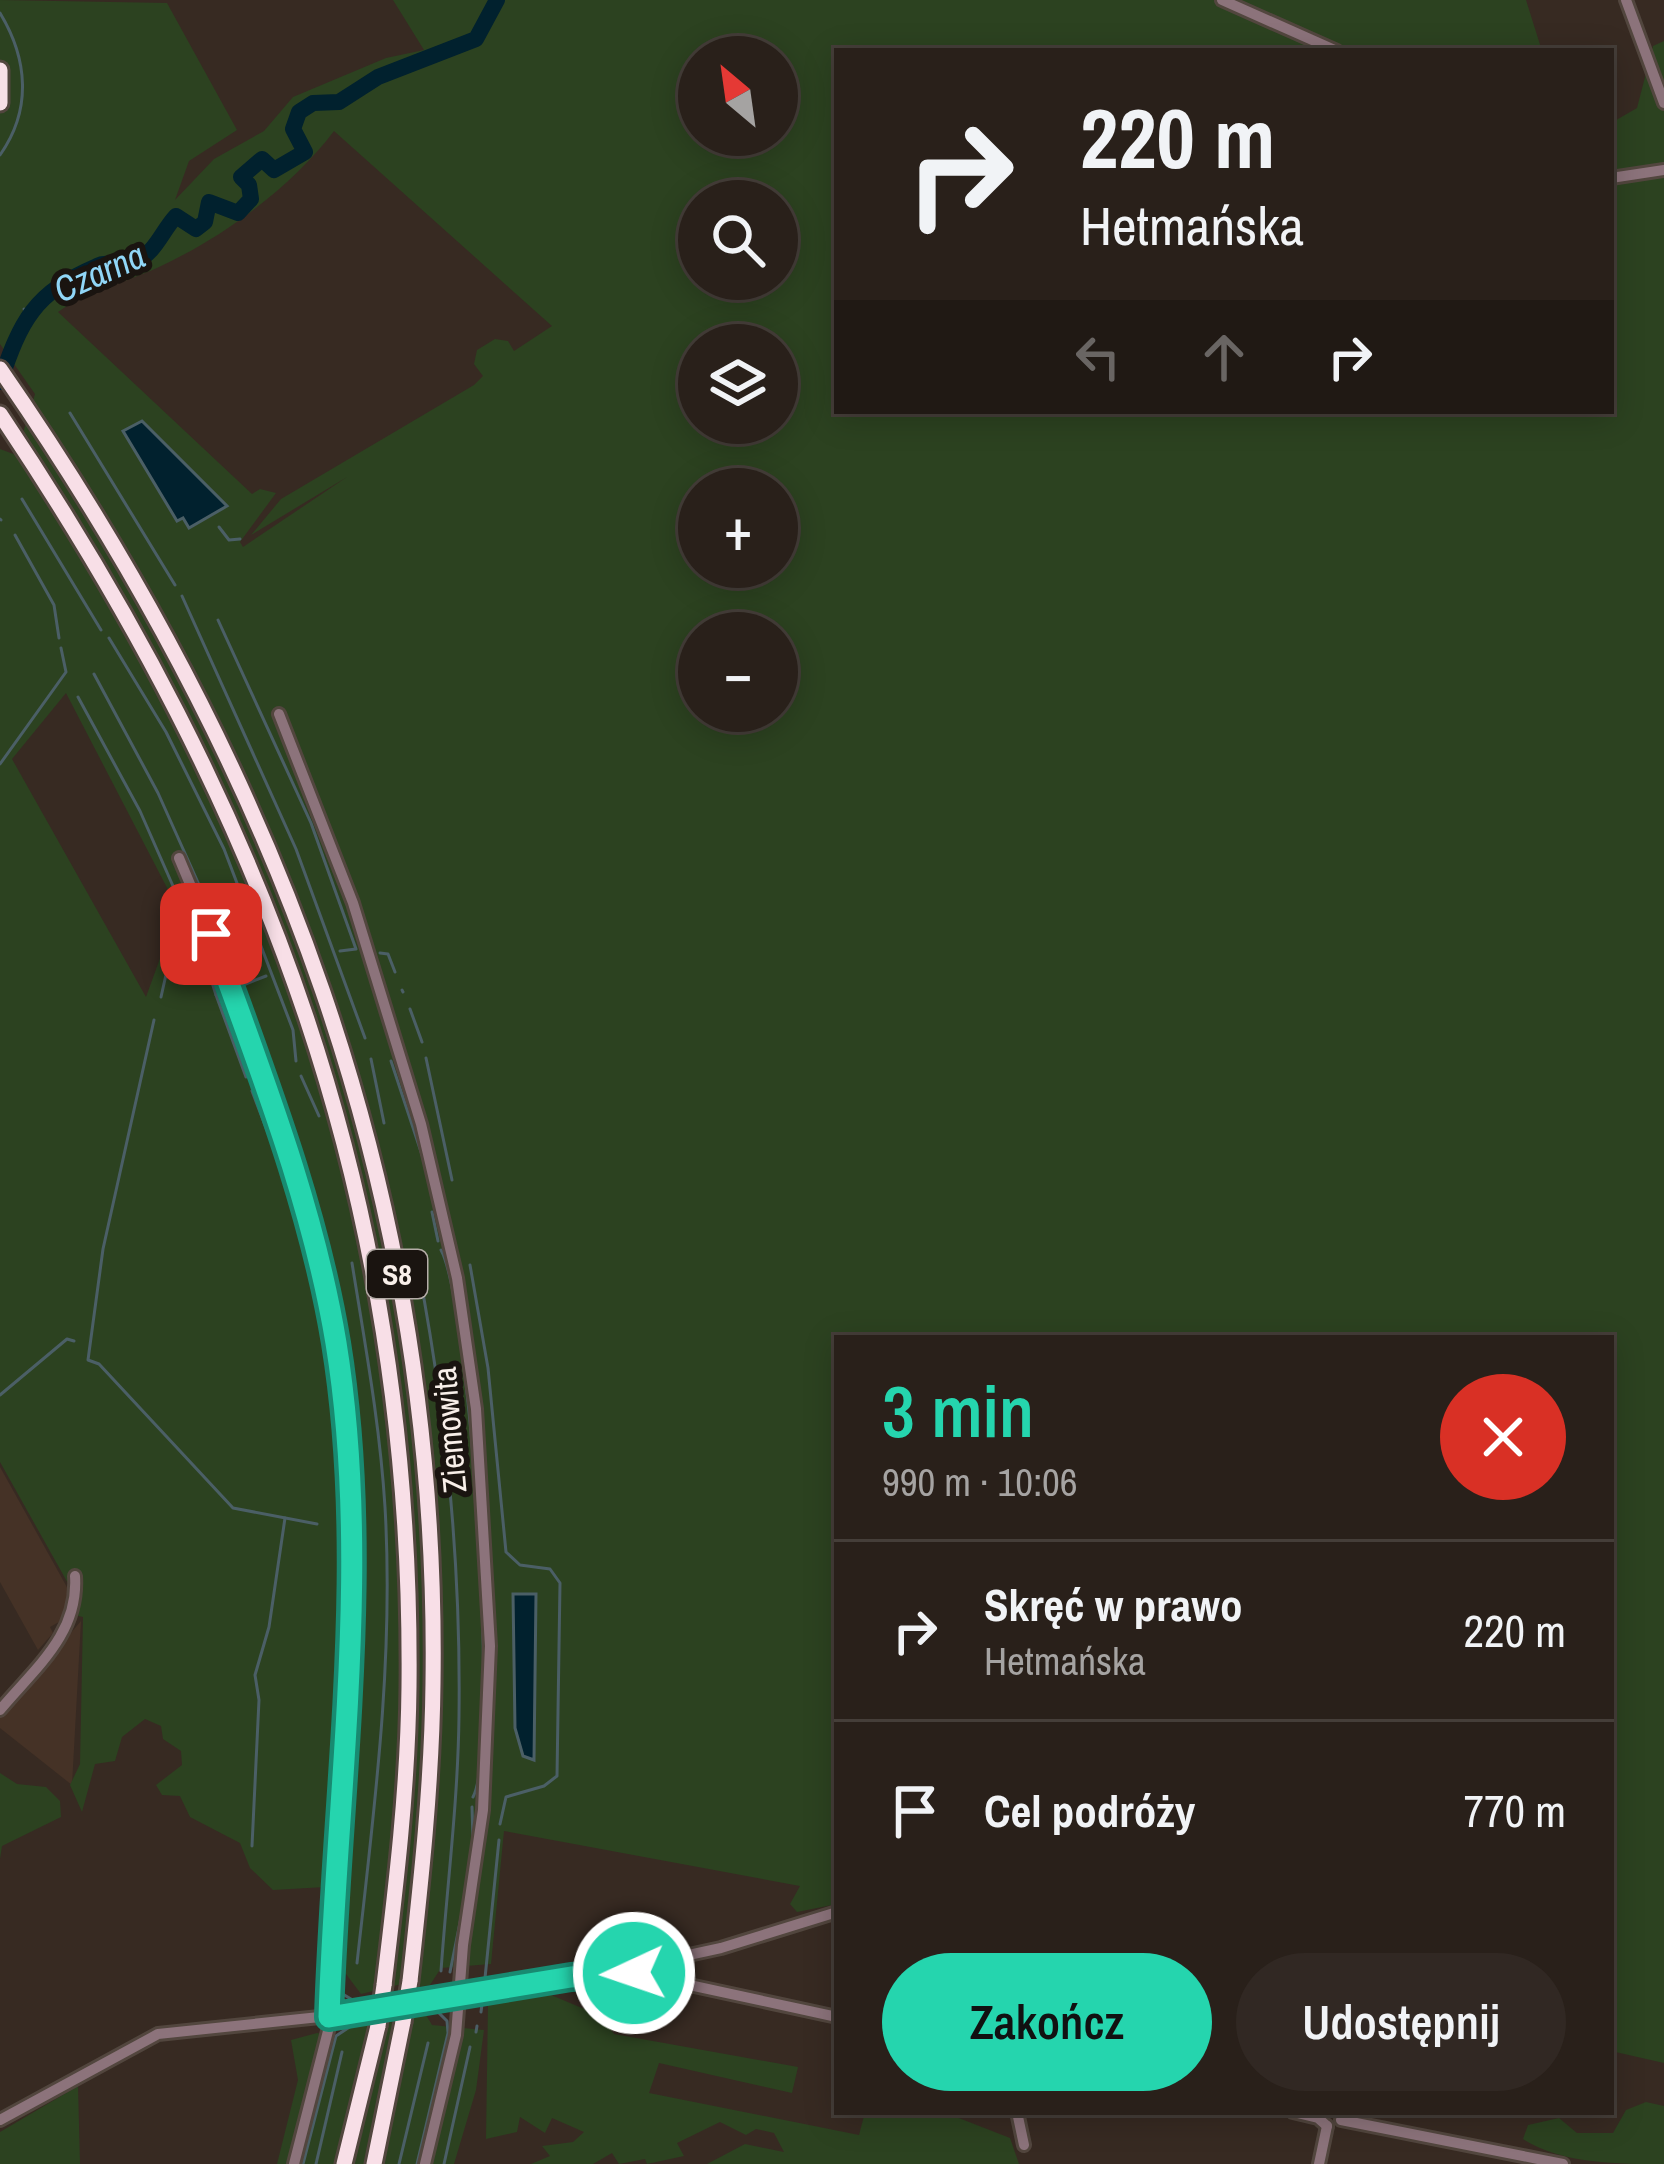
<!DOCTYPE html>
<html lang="pl">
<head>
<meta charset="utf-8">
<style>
  body { margin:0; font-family:"Archivo Narrow",sans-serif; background:#312823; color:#f1f3f6; height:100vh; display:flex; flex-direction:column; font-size:45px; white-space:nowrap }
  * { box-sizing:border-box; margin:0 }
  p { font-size:39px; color:#a5a3a2 }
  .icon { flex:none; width:66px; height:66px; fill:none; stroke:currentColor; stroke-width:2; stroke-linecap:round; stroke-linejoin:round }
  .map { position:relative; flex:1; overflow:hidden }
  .side { position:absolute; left:834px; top:1335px; width:780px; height:780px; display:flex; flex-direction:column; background:#29201a; border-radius:0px; box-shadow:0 6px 30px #0003,0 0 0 3px #453e39 }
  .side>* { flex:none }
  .guide { position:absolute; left:834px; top:48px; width:780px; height:366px; border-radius:0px; box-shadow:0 6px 30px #0003,0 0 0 3px #453e39; background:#29201a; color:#f1f3f6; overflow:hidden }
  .needle { width:78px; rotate:331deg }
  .buttons { position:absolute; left:678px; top:36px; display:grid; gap:24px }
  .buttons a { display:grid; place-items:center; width:120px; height:120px; border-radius:50%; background:#29201a; box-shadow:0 6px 30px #0003,0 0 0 3px #453e39; font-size:60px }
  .pin { position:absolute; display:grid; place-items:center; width:102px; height:102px; color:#fff; margin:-51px; border-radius:24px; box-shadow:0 6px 18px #0006 }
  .me { position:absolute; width:132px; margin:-66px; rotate:267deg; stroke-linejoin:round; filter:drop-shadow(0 0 9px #0008) }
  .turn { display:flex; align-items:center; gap:42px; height:252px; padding:0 48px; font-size:54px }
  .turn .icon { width:156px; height:156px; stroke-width:2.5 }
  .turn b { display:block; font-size:84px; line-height:102px }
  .lanes { display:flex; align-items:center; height:114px; padding:0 48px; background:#0003; justify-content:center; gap:60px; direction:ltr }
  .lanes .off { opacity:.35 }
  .round { display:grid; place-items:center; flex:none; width:126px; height:126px; border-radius:63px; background:#312823 }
  .overview { display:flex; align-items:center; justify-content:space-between; height:204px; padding:0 48px }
  h1 { font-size:72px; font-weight:600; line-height:90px; color:#25d5ae }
  .button { display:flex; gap:24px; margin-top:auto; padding:24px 48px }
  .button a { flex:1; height:138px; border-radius:72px; background:#25d5ae; color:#111; font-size:48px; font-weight:600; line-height:138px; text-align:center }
  .button a+a { background:#312823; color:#f1f3f6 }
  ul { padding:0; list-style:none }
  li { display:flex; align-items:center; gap:36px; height:180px; padding:0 48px; border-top:3px solid #453e39 }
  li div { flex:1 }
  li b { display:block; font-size:45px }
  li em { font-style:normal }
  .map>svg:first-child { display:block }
</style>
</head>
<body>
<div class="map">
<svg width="1664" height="2164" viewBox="0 0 1664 2164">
  <rect width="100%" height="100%" fill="#372a22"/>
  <g fill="#453226">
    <polygon points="0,1467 68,1589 66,1618 50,1627 53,1633 38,1650 0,1582"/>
    <polygon points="81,1621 72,1785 0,1728 0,1716"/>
  </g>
  <g fill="#2c4220" fill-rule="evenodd">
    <path d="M 0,0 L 167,3 L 237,130 L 189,161 L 175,200 L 214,159 L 264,131 L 293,97 L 386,58 L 424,50 L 393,0 L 1526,0 L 1542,51 L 837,51 L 837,411 L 1611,411 L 1611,123 L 1637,108 L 1653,46 L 1664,41 L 1664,2063 L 1611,2051 L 1611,1338 L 837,1338 L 837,1904 L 797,1912 L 790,1904 L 800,1886 L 504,1831 L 491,1964 L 441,1968 L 430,1985 L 418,1987 L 418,1980 L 361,1994 L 346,1974 L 340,1983 L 317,1983 L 325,1887 L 273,1890 L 250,1868 L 240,1843 L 190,1817 L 180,1796 L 162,1795 L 156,1785 L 182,1765 L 181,1751 L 163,1739 L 161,1726 L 145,1719 L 122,1737 L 115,1761 L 95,1764 L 82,1812 L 70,1785 L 80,1764 L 83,1617 L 69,1614 L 70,1587 L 0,1462 L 0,449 L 16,455 L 35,394 L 0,344 ZM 699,57 L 777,57 L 777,135 L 699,135 ZM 334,131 L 552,326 L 514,351 L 508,341 L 495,339 L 477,350 L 474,364 L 483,376 L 474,385 L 281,499 L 251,535 L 347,477 L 243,547 L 240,542 L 276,493 L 260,489 L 252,494 L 58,312 C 90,289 125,283 159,267 C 223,237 291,188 334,131 ZM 699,201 L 777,201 L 777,279 L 699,279 ZM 699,345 L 777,345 L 777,423 L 699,423 ZM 699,489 L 777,489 L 777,567 L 699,567 ZM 699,633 L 777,633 L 777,711 L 699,711 ZM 66,693 L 178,909 L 146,997 L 12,759 Z"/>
    <polygon points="0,1773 17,1784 46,1787 60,1801 61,1817 2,1846 0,1859"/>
    <polygon points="551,1995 601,2016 614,2034 798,2067 792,2093 659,2063 649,2093 859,2135 865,2112 946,2113 1010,2138 1019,2164 707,2164 745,2144 784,2152 774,2133 756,2129 746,2135 720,2122 677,2143 684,2156 647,2164 645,2159 619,2164 612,2153 593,2164 531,2164 550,2156 542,2146 573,2142 584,2132 552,2118 545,2133 520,2117 517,2132 486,2139 488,2004"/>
    <polygon points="414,2012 426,2015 432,2025 484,2030 476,2090 454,2164 277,2164 298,2080 291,2040 317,2033 337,2037 349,2027 412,2020"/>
    <polygon points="78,2086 80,2164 0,2164 0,2132"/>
    <path d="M 1646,2102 L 1664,2106 L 1664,2164 C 1618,2164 1562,2164 1523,2139 L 1528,2125 L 1559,2118 L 1577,2133 L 1613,2133 L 1626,2110 Z"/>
  </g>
  <g fill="#01212e" stroke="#4b5f66" stroke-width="3">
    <polygon points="142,421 227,506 189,528 183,518 177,521 123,431"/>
    <polygon points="513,1594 536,1594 534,1760 523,1756 515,1728"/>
  </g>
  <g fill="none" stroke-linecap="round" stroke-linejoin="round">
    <g stroke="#4b5f66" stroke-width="3">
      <path d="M 0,13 C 28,59 32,110 0,155"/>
      <polyline points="24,309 26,313"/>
      <polyline points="15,337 22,341"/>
      <polyline points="70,413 175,585"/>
      <polyline points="22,499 101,630"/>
      <polyline points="0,519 1,520"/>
      <polyline points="219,527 229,540 240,539"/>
      <polyline points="15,535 54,605 59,638"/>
      <polyline points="182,596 296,849 365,1038"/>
      <polyline points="218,620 311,823 356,949 340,951"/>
      <polyline points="109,638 166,732 224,849 293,1030 296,1061"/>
      <polyline points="94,674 158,793 234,963"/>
      <polyline points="78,697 140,811 202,952"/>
      <polyline points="0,764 66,672 61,648"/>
      <polyline points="380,953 388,954 395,972"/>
      <polyline points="208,970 216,995 221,993"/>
      <polyline points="239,977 243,985 266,976"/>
      <polyline points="402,990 403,992"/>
      <polyline points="216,995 246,1077"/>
      <polyline points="161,997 176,930"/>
      <polyline points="410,1009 422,1042"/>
      <polyline points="154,1020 103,1249 88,1360 99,1364 233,1508 317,1524"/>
      <polyline points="426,1058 452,1180"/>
      <polyline points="371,1059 384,1123"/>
      <polyline points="391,1061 426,1167"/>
      <polyline points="301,1076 319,1116"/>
      <polyline points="252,1091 276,1154"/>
      <polyline points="274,1092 314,1214 321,1220"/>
      <polyline points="432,1212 438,1241"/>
      <polyline points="324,1231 334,1269"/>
      <path d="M 441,1250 C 470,1302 500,1748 473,1797"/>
      <path d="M 415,1251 C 445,1402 461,1562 459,1716 C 458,1802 447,1886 441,1971"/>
      <path d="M 352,1263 C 365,1344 380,1425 385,1507 C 394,1660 374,1811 357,1963"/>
      <polyline points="470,1265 488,1368 506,1552 520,1565 550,1569 560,1583 557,1776 544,1786 506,1797 500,1824"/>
      <polyline points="336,1280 332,1287 350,1392 359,1508 351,1808"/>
      <polyline points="0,1395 67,1339 74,1341"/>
      <polyline points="472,1807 473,1841"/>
      <polyline points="252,1846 259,1700 255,1675 269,1627 285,1518"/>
      <polyline points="450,1972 465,1898"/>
      <polyline points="485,1978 499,1840"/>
      <polyline points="351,1999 341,1993 339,1977 352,1819"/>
      <polyline points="481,2012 482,2004"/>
      <polyline points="476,2032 477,2026"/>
      <polyline points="303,2164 336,2036 354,2024"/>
      <polyline points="316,2164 342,2052"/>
      <polyline points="399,2164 428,2043"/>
      <polyline points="417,2164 448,2033 447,2021 437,2011"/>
      <polyline points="444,2164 470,2047"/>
    </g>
    <path stroke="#01212e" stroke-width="16" d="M 0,382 C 21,320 34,293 97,266 C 109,260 121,269 133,263 C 157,252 161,232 176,216 L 196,229 L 205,222 L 209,202 L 238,213 L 251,199 L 249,185 L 241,177 L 262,159 L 274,170 L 305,152 L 293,129 L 299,112 L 313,103 L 339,102 L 378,77 L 476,39 L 497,0"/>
    <g stroke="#52463e" stroke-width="16">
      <g id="minor">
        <polyline points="1222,0 1337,51"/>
        <polyline points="1626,0 1664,103"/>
        <polyline points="1611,178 1664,170"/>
        <polyline points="279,714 353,903 421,1124 457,1278 476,1409 490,1646 483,1810 463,1945 456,2035 425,2164"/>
        <polyline points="179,858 211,934 310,1227 335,1342 348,1453 349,1600 328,2031 294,2164"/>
        <path d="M 0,1710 C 35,1668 79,1634 75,1576"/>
        <polyline points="634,1973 638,1966 721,1948 837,1912"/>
        <polyline points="1017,2112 1024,2145"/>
        <polyline points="1293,2112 1318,2118 1327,2126"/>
        <polyline points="0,2120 158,2034 329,2016 571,1977 634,1973 837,2017"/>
        <polyline points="1341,2120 1563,2164"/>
        <polyline points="1319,2164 1327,2126"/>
      </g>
    </g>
    <g stroke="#52463e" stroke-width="21">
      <g id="highway">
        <polyline points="0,70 0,103"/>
        <path d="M 0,369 C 276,767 440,1192 433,1683 C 432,1783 421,1882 410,1981"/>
        <path d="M 0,414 C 267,812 414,1202 409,1687 C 408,1787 396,1886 384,1985"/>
        <polyline points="344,2164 378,2026"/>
        <polyline points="374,2164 403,2022"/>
      </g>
    </g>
    <use href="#minor" stroke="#8c737b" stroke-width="10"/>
    <use href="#highway" stroke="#f8dfe7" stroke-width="15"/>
    <g stroke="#52463e" stroke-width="21" stroke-linecap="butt">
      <g id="highway-bridge">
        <polyline points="403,2022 410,1981"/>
        <polyline points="378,2026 384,1985"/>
      </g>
    </g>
    <use href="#highway-bridge" stroke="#f8dfe7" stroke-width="15"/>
  </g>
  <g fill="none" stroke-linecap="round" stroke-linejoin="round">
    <g stroke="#188a71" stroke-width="30">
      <path id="route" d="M 211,934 C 259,1068 313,1203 336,1343 C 372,1565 336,1794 329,2017 L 571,1977 L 634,1973"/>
    </g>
    <use href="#route" stroke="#25d5ae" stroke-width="21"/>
  </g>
  <g text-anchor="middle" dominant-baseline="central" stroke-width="12" stroke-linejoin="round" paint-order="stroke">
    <rect fill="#1a1410" stroke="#b5ada8" stroke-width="3" x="367" y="1250" width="60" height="48" rx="9"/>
    <g font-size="30" font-weight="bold" fill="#f8efe9">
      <text x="397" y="1274">S8</text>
    </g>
    <g font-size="33" fill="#f8efe9" stroke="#1a1410">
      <text transform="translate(449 1430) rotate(-95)">Ziemowita</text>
    </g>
    <g font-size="36" font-style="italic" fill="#90d6f7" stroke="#1a1410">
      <text transform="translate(99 272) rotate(-24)">Czarna</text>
    </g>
  </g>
</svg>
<div class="buttons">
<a><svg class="needle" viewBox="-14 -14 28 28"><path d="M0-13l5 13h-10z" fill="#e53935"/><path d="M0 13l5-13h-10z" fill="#a5a3a2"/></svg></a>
<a><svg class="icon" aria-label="search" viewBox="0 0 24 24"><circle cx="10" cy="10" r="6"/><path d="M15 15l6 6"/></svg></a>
<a><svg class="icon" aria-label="layers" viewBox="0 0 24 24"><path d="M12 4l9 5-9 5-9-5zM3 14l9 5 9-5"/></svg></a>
<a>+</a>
<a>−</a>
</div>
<div class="pin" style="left:211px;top:934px;background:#d93025"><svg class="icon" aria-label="arrive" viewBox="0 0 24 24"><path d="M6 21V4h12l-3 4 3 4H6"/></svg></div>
<svg class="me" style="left:634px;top:1973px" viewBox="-20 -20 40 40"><circle r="17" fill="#25d5ae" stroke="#fff" stroke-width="3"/><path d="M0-11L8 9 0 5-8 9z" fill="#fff"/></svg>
<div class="guide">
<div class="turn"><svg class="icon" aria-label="right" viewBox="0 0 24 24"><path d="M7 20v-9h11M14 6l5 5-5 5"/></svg><div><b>220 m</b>Hetmańska</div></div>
<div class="lanes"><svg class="icon off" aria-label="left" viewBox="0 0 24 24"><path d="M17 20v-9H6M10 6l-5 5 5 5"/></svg><svg class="icon off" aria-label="ahead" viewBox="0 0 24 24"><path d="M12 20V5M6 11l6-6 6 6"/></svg><svg class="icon" aria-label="right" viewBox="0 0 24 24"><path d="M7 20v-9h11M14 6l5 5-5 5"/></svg></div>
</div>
<section class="side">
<div class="overview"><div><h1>3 min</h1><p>990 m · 10:06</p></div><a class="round" style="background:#d93025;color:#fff"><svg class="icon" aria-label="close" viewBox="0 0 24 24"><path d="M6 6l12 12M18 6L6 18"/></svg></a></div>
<ul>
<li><svg class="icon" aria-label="right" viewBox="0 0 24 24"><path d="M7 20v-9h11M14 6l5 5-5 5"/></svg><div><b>Skręć w prawo</b><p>Hetmańska</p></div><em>220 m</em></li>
<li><svg class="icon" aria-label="arrive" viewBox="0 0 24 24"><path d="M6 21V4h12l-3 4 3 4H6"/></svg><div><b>Cel podróży</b></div><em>770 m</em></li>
</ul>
<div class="button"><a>Zakończ</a><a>Udostępnij</a></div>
</section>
</div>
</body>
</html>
